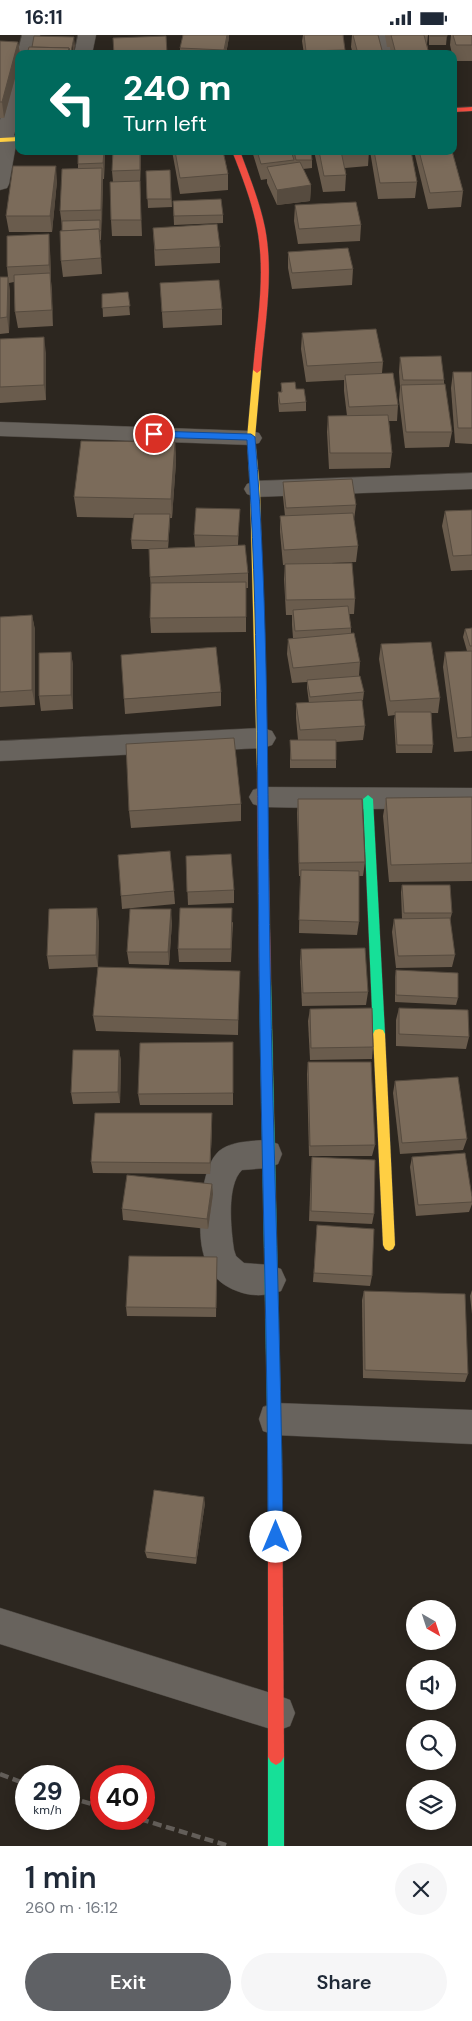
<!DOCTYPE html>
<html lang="en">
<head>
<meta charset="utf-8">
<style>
  body { margin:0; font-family:"DM Sans",sans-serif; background:#f6f6f7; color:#1f2937; height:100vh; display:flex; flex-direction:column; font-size:19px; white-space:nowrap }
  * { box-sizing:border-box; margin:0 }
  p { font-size:16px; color:#747a83 }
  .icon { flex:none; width:28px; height:28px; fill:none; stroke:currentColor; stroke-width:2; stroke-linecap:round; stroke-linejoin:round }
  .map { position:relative; height:1811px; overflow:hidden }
  .drawer { display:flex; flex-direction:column; background:#fff; flex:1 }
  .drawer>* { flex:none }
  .hud { position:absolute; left:15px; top:15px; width:442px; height:105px; border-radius:10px; box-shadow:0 2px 12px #0003; background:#00695c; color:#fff; overflow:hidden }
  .needle { width:32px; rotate:141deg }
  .tools { position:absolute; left:406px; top:1565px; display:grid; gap:10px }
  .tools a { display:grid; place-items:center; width:50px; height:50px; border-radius:50%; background:#fff; box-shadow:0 2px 12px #0003; font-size:25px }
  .speed { position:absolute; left:15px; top:1730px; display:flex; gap:10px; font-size:25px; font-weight:700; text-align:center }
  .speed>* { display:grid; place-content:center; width:65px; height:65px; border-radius:50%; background:#fff; box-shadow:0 2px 12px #0003; line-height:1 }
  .speed small { font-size:12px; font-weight:400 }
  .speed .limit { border:8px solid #d22; background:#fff; color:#111 }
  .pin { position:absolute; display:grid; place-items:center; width:42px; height:42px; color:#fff; margin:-21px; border:2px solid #fff; border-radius:50%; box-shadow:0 1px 5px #0007 }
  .me { position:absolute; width:55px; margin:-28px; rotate:0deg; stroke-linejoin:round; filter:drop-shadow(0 0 4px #0008) }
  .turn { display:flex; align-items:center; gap:18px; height:105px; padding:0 25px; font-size:22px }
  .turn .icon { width:65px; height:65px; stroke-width:2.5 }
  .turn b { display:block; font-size:35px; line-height:42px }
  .round { display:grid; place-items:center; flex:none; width:52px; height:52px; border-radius:26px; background:#f6f6f7 }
  .head { display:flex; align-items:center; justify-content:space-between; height:85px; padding:0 25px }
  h1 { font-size:30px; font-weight:600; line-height:38px }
  .primary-button { display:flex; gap:10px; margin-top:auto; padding:10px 25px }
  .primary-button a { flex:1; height:58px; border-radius:30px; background:#5f6165; color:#fff; font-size:20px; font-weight:600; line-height:58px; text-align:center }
  .primary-button a+a { background:#f6f6f7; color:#1f2937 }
  .status { display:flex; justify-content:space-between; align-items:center; height:35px; padding:0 25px; background:#fff; direction:ltr }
  .status svg { height:14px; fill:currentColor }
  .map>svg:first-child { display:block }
</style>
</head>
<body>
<div class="status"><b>16:11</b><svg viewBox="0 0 49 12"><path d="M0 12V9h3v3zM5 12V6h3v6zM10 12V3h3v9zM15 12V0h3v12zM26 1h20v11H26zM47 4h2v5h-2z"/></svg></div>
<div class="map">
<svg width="472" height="1811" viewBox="0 0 472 1811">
  <rect width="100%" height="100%" fill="#2c261f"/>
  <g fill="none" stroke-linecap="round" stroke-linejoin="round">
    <g stroke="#48433d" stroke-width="1">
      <g id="street">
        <polygon points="22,0 40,0 35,19 19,19 19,21 17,19"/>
        <polygon points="78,0 96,0 92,19 74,19"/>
        <polygon points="373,0 391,0 394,19 376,19"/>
        <polygon points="19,42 19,83 14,100 17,104 9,149 7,153 0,155 0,85 10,47 13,43"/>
        <polygon points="0,387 251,396 259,398 262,403 259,408 251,410 0,401"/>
        <polygon points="472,438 472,454 255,462 247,459 244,454 247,449 255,446"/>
        <polygon points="263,693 272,696 276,703 272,710 263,713 0,726 0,706"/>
        <polygon points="262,752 472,753 472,773 368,774 262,772 253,769 249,762 253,755"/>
        <path d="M 267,1105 L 278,1109 L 282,1119 L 278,1129 L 267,1133 L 242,1135 C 226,1150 231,1195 234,1215 L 236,1221 L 244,1228 L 270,1230 L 281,1234 L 286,1245 L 281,1256 C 267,1261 252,1262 237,1256 C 198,1242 198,1201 202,1165 C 203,1150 207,1127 219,1116 C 231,1106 252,1106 267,1105 Z"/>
        <polygon points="275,1368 472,1375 472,1409 275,1400 263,1396 259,1384 263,1372"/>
        <polygon points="0,1573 277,1660 290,1665 295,1678 290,1691 277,1696 0,1609"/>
      </g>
    </g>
    <g stroke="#48433d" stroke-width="1">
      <g id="fast">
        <polygon points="368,760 373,764 385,999 383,1003 379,1004 375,1003 373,999 363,764"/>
        <polygon points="265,940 269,942 271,945 282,1429 280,1434 275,1436 270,1434 268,1429 259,945 261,942"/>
        <polygon points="276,1714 281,1717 284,1722 284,1811 268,1811 268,1722 271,1717"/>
      </g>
    </g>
    <g stroke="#48433d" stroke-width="1">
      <g id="slow">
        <polygon points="19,102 19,106 0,107 0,103"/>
        <polygon points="257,332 261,335 255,403 260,454 267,737 262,741 257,737 250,454 247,403 253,335"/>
        <polygon points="379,994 383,995 385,999 395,1210 393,1214 389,1216 385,1214 383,1210 373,999 375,995"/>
      </g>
    </g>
    <g stroke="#48433d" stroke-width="1">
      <g id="jam">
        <polygon points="472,72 472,76 454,77 454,73"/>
        <path d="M 232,116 L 240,116 C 249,141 260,167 265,193 C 274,239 265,288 261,335 L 257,338 L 253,335 C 257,288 266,240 257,193 C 252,167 242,141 232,116 Z"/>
        <polygon points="262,733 267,737 271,945 269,948 265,950 261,948 259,945 257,737"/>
        <polygon points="275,1422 280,1424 282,1429 284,1722 281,1727 276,1730 271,1727 268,1722 268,1429 270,1424"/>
      </g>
    </g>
    <use href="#street" fill="#68635d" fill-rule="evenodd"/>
    <use href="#fast" fill="#16e098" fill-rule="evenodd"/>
    <use href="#slow" fill="#ffcf43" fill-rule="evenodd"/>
    <use href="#jam" fill="#f24e42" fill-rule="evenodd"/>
    <g stroke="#635e59" stroke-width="4.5" stroke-dasharray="9 4.5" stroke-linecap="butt">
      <polyline points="0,1739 26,1749"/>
      <polyline points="69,1762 101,1772"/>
      <polyline points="140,1784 229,1811"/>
    </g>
  </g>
  <g fill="#6a5c4d">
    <polygon points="303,0 343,0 345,17 349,19 304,19 302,6"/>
    <polygon points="352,0 378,0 383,19 353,19 351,12"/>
    <polygon points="385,0 428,0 427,9 429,19 391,19 390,12 387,12"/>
    <polygon points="429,0 447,0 446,10 429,10"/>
    <polygon points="451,0 472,0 472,26 454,26 454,19 452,19 450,10"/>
    <polygon points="229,2 226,19 180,19 180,13"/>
    <polygon points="0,6 18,7 20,19 19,19 19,29 4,83 0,83"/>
    <polygon points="105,116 104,144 103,144 101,205 100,205 102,239 63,242 61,226 62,191 60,176 78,134 78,129"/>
    <polygon points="113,116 141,116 140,151 142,201 112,201 111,185 113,147 112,136"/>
    <polygon points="172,116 223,116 228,139 228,155 180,159"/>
    <polygon points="252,116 291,116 294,125 294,128 292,116 311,116 312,125 312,133 303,134 311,150 310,166 277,170 267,148 267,144 261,145"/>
    <polygon points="314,116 369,116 368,131 345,133 346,140 345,156 323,157"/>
    <polygon points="370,116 411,116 417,147 415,163 378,164"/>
    <polygon points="414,116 452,116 463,156 461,172 428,174"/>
    <polygon points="170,135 172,172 148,173 146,136"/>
    <polygon points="57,146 52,197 9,197 6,181"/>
    <polygon points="173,166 223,180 223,188 174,190"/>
    <polygon points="295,170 361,190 360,206 298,209 294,186"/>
    <polygon points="153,193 220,212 220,228 155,231"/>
    <polygon points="50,215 51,246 53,291 18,293 15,277 14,247 9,248 10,258 9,298 0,299 0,242 8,242 7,232"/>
    <polygon points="288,217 353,234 352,250 292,254 288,233"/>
    <polygon points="160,248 222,274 222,290 163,293"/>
    <polygon points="128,257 130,280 103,282 102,259"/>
    <polygon points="302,298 383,327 382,338 398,370 397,386 389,386 392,418 390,433 329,434 327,397 328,381 347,381 344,356 344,345 306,347 301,314"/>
    <polygon points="0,304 46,318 46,365 0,368"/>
    <polygon points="400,322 444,345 444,349 452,397 449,412 405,413 399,365 400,352 399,337"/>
    <polygon points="453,337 472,337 472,409 455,408 451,353"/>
    <polygon points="281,348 296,354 306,367 306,376 279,377 278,366 278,357 281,357"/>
    <polygon points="175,407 176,427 172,483 170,483 168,513 195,512 194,500 239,489 238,510 248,538 248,553 246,553 246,597 151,598 150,583 151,555 150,542 151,514 132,514 131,505 134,483 77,482 74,462"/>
    <polygon points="283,447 356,470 354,485 358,511 356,527 332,528 355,564 354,579 349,579 351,593 351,598 360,627 359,641 364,657 363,665 362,665 365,691 363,705 336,707 336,733 290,733 290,705 298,705 296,683 296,668 309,668 307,653 307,647 292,648 287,619 288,604 293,603 292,590 292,580 286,580 284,544 285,530 283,530 280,497 280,481 285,481 283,462"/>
    <polygon points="472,475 472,535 451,536 442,491 445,476"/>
    <polygon points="32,580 35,595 35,670 0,672 0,582"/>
    <polygon points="472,593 472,716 454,717 443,632 445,617 467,616 463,602 465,594"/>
    <polygon points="381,609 440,663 438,678 431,678 433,710 432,718 396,718 394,685 395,680 388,681 379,624"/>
    <polygon points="71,617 73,631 73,674 41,676 39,661"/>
    <polygon points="221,657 221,671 125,679 124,664"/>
    <polygon points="472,762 472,846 389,847 383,781 386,763"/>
    <polygon points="298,764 365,827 363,841 359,841 359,887 357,900 299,898 300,841 299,841 297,778"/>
    <polygon points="241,769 241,786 131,793 129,776"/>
    <polygon points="186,821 234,855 234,868 188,870"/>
    <polygon points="402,850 452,878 450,885 455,920 452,932 396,933 392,897 394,884 402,884 401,857"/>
    <polygon points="174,856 175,869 122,874 121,861"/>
    <polygon points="99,886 98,932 239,952 238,1000 96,996 93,981 98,932 49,934 47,921"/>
    <polygon points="172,887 169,930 129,929 127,917"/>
    <polygon points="233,887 231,927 179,927 178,914"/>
    <polygon points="301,914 368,957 366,970 302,971 300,927"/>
    <polygon points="396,935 458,963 456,970 395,967 395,942"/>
    <polygon points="399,973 469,1002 466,1014 396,1011 396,985"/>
    <polygon points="310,974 373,1012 372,1024 310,1025 308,986"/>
    <polygon points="233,1007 233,1070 140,1070 138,1059"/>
    <polygon points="119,1015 121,1026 120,1068 73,1069 71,1058"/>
    <polygon points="308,1027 375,1110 372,1121 309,1121 307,1039"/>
    <polygon points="395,1046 467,1104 463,1115 400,1119 393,1058"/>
    <polygon points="212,1090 210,1139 93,1138 91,1127"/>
    <polygon points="312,1122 374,1179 372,1189 309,1186 311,1133"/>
    <polygon points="412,1122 472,1162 472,1169 469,1177 416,1181 410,1132"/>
    <polygon points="212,1149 213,1159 208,1194 123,1185 122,1174"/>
    <polygon points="317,1190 372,1241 370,1251 313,1247"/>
    <polygon points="217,1222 216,1282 127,1281 126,1272"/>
    <polygon points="472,1255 472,1279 470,1261"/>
    <polygon points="364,1256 468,1339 465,1347 363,1343 362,1265"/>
    <polygon points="205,1468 196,1529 147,1523 145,1517"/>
  </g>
  <g fill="#564b3f">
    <polygon points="227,0 229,0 229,2 226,19 224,19"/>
    <polygon points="74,2 75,11 73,19 72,19"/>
    <polygon points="18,7 20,19 19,19 19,29 4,83 2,67"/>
    <polygon points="104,116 105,116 104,144 103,128"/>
    <polygon points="140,116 141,116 140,151"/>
    <polygon points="56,131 57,146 52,197 50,181"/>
    <polygon points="102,133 103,149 102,191 101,175"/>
    <polygon points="311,150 310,166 277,170 277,155"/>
    <polygon points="49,199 50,215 51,246 49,230"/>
    <polygon points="50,238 52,254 53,291 52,275"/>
    <polygon points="8,242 10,258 9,298 7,282"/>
    <polygon points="44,302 46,318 46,365 44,350"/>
    <polygon points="175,407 176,427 172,483 171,464"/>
    <polygon points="170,479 170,488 168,514 168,506"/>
    <polygon points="32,580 35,595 35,670 32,655"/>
    <polygon points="71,617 73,631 73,674 71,660"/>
    <polygon points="97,873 99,886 98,932 96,920"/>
    <polygon points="171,874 172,887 169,930 168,917"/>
    <polygon points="119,1015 121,1026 120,1068 118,1057"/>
    <polygon points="212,1078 212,1090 210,1139 210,1128"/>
    <polygon points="212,1149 213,1159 208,1194 207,1184"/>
    <polygon points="204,1462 205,1468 196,1529 196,1523"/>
  </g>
  <g fill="#7b6b5a" stroke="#564b3f">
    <polygon points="183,0 227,0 224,15 180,13"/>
    <polygon points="304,0 343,0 345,15 306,16"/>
    <polygon points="353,0 378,0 383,19 358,19"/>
    <polygon points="391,0 424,0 429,19 396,19"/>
    <rect x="430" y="0" width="17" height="1"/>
    <polygon points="453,0 472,0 472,10 456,10"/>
    <polygon points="34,1 74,2 71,17 70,17 69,13 32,12"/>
    <polygon points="166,1 167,19 114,19 113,3"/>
    <polygon points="0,6 18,7 2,67 0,67"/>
    <polygon points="29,12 69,13 68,19 27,19"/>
    <polygon points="349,17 349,19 312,19"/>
    <polygon points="78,116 104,116 103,128 78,129"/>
    <polygon points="113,116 140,116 140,135 112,136"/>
    <polygon points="175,116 223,116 228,139 180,143"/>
    <polygon points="257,116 291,116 294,125 261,129"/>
    <polygon points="294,116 311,116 312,125 296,125"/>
    <polygon points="319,116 341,116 346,140 324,141"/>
    <polygon points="374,116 411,116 417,147 380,148"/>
    <polygon points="419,116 452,116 463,156 430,158"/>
    <polygon points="300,127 311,150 277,155 267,132"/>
    <polygon points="13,131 56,131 50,181 6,181"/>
    <polygon points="102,133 101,175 60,176 62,134"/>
    <polygon points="170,135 171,164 147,164 146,136"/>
    <polygon points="140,146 141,185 111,185 110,147"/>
    <polygon points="221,164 223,180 174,181 173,166"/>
    <polygon points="356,167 361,190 299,194 295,170"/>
    <polygon points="100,185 100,196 99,197 99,194 62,196 62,186"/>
    <polygon points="217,189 220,212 155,215 153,193"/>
    <polygon points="99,194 101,223 61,226 60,196"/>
    <polygon points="49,199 49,230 7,232 7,201"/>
    <polygon points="348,213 353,234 292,238 288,217"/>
    <polygon points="50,238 52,275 15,277 14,240"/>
    <polygon points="0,242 8,242 7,282 0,283"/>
    <polygon points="219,245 222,274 162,277 160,248"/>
    <polygon points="128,257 130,271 102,273 102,259"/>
    <polygon points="376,294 383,327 307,331 302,298"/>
    <polygon points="44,302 44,350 0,352 0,304"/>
    <polygon points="441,321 444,345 403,345 400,322"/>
    <polygon points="453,337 472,337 472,393 458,393"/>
    <polygon points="393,338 398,370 349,372 345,340"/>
    <polygon points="295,347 296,354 304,354 306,367 280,369 278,357 282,357 281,348"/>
    <polygon points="445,349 452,397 406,397 401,350"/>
    <polygon points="388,380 392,418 330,418 328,381"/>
    <polygon points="81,406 175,407 171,464 74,462"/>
    <polygon points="352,444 356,470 286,473 283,447"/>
    <polygon points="196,473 240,474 238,501 194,500"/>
    <polygon points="472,475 472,520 453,521 445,476"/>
    <polygon points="353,478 358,511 284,515 280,481"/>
    <polygon points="134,479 170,479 168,506 131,505"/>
    <polygon points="245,510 248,538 150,542 149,514"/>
    <polygon points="352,528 355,564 286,565 285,529"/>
    <polygon points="246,547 246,582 150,583 151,548"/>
    <polygon points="348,571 351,593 295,596 293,575"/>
    <polygon points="32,580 32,655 0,657 0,582"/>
    <polygon points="472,593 472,611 470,611 465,594"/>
    <polygon points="354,598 360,627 293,633 288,604"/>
    <polygon points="431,607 440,663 390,666 381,609"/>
    <polygon points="216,612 221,657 124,664 121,620"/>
    <polygon points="472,616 472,702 457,703 445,617"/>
    <polygon points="71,617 71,660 39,661 39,618"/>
    <polygon points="360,641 364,657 310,662 307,645"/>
    <polygon points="362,665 365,691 300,695 296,668"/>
    <polygon points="395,677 431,677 433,710 397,710"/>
    <polygon points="234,703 241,769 129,776 126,709"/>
    <polygon points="290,705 336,705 336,725 291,725"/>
    <polygon points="472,762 472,828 391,830 386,763"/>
    <polygon points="298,764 362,764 365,827 299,828"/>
    <polygon points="170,816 174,856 121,861 118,820"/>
    <polygon points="231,819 234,855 187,857 186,821"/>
    <polygon points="301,835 359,836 359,887 299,885"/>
    <polygon points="402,850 450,850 452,878 404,878"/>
    <polygon points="97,873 96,920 47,921 49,874"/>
    <polygon points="180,873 232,873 231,914 178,914"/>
    <polygon points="130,874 171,874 168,917 127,917"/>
    <polygon points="450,883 455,920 398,921 394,884"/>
    <polygon points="365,913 368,957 303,958 301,914"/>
    <polygon points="98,932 240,936 238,985 93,981"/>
    <polygon points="396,935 458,938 458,963 396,960"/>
    <polygon points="372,973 373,1012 311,1013 310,974"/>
    <polygon points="399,973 468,975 469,1002 399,999"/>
    <polygon points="233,1007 233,1058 138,1059 140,1008"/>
    <polygon points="73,1015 119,1015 118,1057 71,1058"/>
    <polygon points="308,1027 371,1027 375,1110 310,1111"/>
    <polygon points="458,1042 467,1104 402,1108 395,1046"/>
    <polygon points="95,1078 212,1078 210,1128 91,1127"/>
    <polygon points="465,1118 472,1162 472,1167 418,1170 412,1122"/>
    <polygon points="312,1122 375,1125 374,1179 311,1176"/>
    <polygon points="127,1140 212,1149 207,1184 122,1174"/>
    <polygon points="317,1190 374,1194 372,1241 314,1238"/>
    <polygon points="129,1221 217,1222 216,1273 126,1272"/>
    <polygon points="364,1256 465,1259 468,1339 365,1335"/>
    <polygon points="154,1455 204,1462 196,1523 145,1517"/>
  </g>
  <path fill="#1a73e8" stroke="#114b97" d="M 154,396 L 251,399 L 255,402 C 269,575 267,749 270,922 C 273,1115 281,1308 283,1502 L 281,1507 L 276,1509 L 270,1507 L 268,1502 C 268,1309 261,1116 259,923 C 257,751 259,578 247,405 L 151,402 L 150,399 Z"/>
</svg>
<div class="tools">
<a><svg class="needle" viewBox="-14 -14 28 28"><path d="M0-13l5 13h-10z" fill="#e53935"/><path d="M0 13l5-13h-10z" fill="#747a83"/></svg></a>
<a><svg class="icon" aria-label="sound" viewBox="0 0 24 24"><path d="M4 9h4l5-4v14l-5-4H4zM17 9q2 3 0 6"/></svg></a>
<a><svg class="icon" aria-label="search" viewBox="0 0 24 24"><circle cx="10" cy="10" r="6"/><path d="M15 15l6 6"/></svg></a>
<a><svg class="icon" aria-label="layers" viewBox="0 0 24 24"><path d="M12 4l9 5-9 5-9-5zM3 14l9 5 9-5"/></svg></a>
</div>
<div class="speed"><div>29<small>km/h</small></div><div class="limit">40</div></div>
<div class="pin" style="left:154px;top:399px;background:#d93025"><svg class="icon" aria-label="arrive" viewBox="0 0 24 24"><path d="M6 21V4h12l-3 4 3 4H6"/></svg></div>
<svg class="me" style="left:276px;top:1502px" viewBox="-20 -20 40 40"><circle r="19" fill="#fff"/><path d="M0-13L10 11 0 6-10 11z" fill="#1a73e8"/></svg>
<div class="hud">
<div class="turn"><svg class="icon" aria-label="left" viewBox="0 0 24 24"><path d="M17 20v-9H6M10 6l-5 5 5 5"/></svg><div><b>240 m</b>Turn left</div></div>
</div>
</div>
<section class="drawer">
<div class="head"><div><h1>1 min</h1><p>260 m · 16:12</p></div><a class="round"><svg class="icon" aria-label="close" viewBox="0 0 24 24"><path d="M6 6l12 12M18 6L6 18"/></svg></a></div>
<div class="primary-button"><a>Exit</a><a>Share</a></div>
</section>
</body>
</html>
